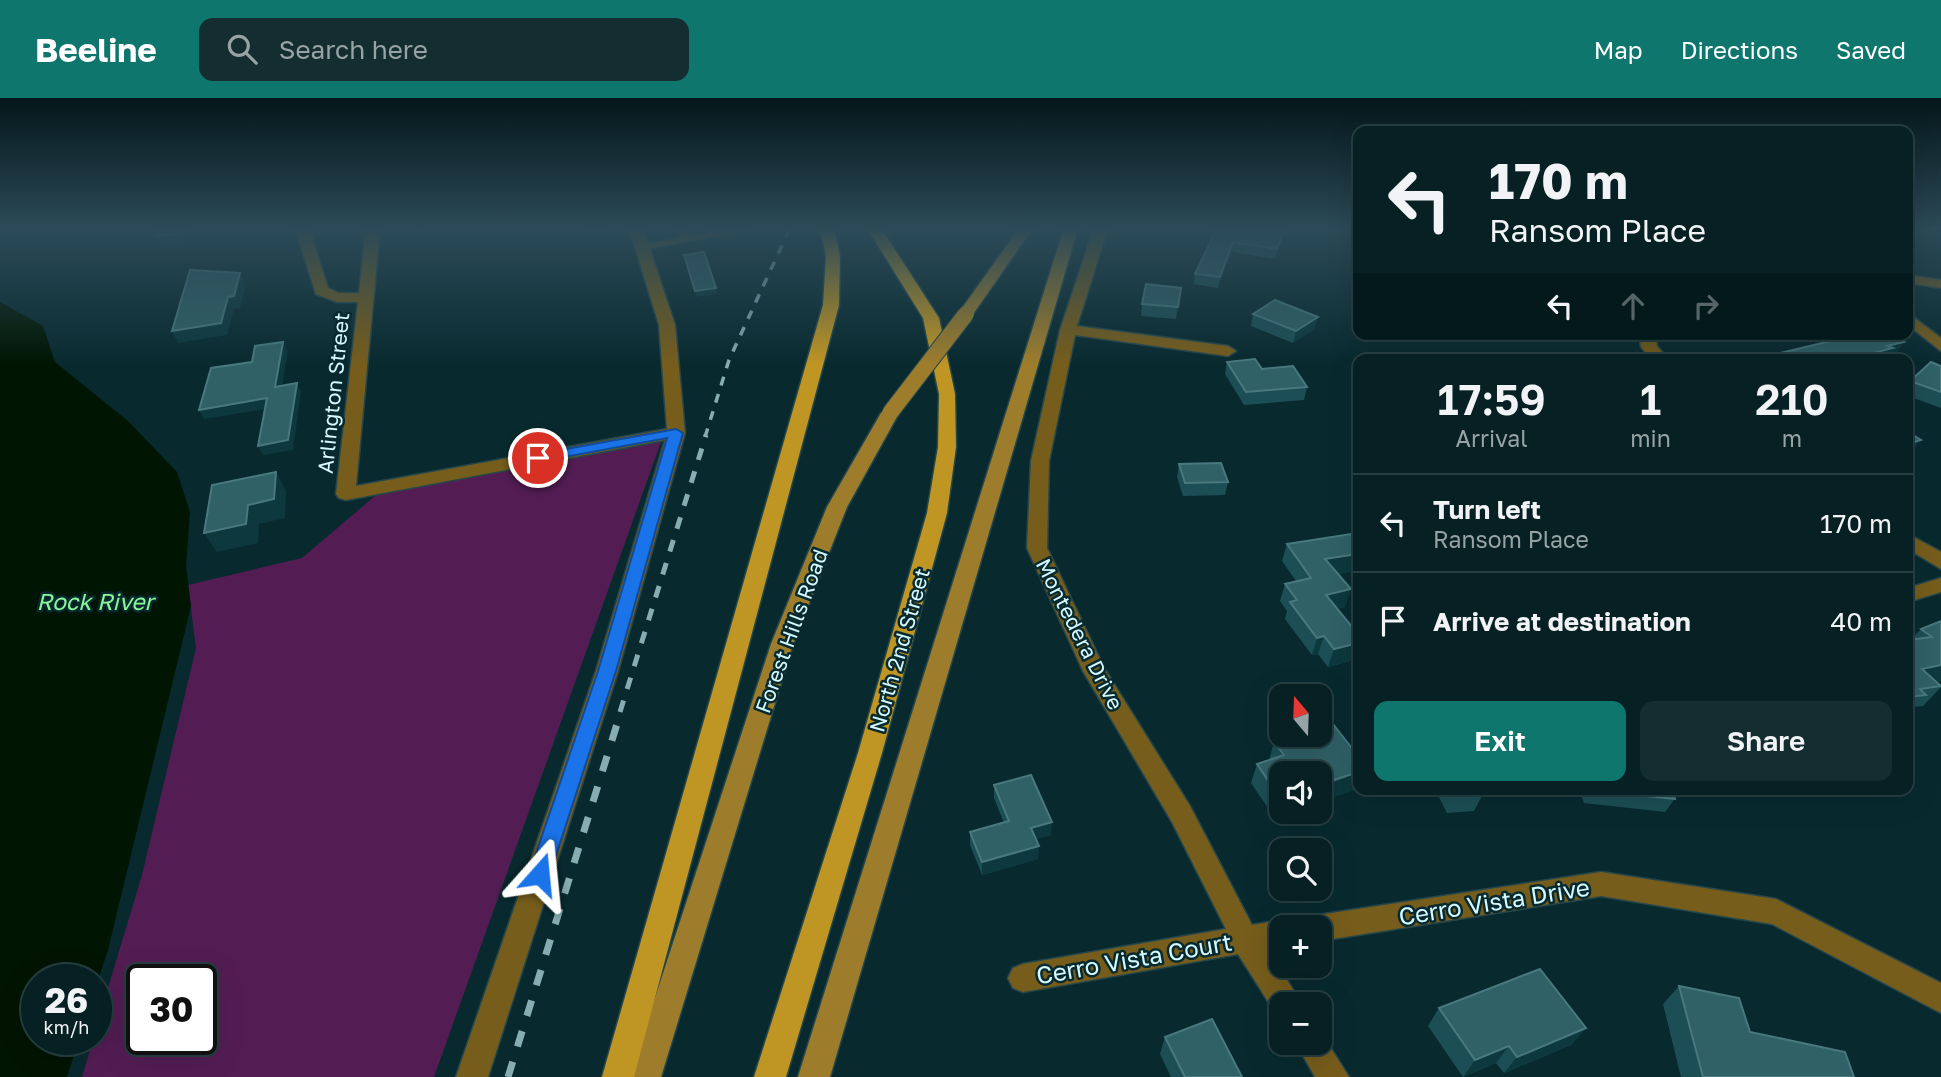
<!DOCTYPE html>
<html lang="en">
<head>
<meta charset="utf-8">
<style>
  body { margin:0; font-family:"Golos Text",sans-serif; background:#142d30; color:#f1f3f6; height:100vh; display:flex; flex-direction:column; font-size:26px; white-space:nowrap }
  * { box-sizing:border-box; margin:0 }
  p { font-size:23px; color:#98a3a6 }
  .icon { flex:none; width:38px; height:38px; fill:none; stroke:currentColor; stroke-width:2; stroke-linecap:round; stroke-linejoin:round }
  .map { position:relative; flex:1; overflow:hidden }
  .drawer { position:absolute; left:1353px; top:256px; width:560px; height:441px; display:flex; flex-direction:column; background:#062023; border-radius:14px; box-shadow:0 7px 28px #0002,0 0 0 2px #273e41 }
  .drawer>* { flex:none }
  .banner { position:absolute; left:1353px; top:28px; width:560px; height:214px; border-radius:14px; box-shadow:0 7px 28px #0002,0 0 0 2px #273e41; background:#062023; color:#f1f3f6; overflow:hidden }
  .needle { width:46px; rotate:341deg }
  .buttons { position:absolute; left:1269px; top:586px; display:grid; gap:14px }
  .buttons a { display:grid; place-items:center; width:63px; height:63px; border-radius:14px; background:#062023; box-shadow:0 7px 28px #0002,0 0 0 2px #273e41; font-size:35px }
  .speed { position:absolute; left:21px; top:866px; display:flex; gap:14px; font-size:35px; font-weight:700; text-align:center }
  .speed>* { display:grid; place-content:center; width:91px; height:91px; border-radius:50%; background:#062023; box-shadow:0 7px 28px #0002,0 0 0 2px #273e41; line-height:1 }
  .speed small { font-size:18px; font-weight:400 }
  .speed .limit { border:4px solid #111; border-radius:10px; background:#fff; color:#111 }
  .pin { position:absolute; display:grid; place-items:center; width:60px; height:60px; color:#fff; margin:-30px; border:4px solid #fff; border-radius:50%; box-shadow:0 2px 7px #0007 }
  .me { position:absolute; width:77px; margin:-38px; rotate:18deg; stroke-linejoin:round; filter:drop-shadow(0 0 5px #0008) }
  .turn { display:flex; align-items:center; gap:24px; height:147px; padding:0 21px; font-size:32px }
  .turn .icon { width:91px; height:91px; stroke-width:2.5 }
  .turn b { display:block; font-size:49px; line-height:60px }
  .lanes { display:flex; align-items:center; height:66px; padding:0 21px; background:#0003; justify-content:center; gap:35px; direction:ltr }
  .lanes .off { opacity:.35 }
  .eta { display:flex; justify-content:space-evenly; align-items:center; height:119px; text-align:center }
  .eta b { font-size:42px; font-weight:600; line-height:49px }
  .primary-button { display:flex; gap:14px; margin-top:auto; padding:14px 21px }
  .primary-button a { flex:1; height:80px; border-radius:14px; background:#0f766e; color:#fff; font-size:28px; font-weight:600; line-height:80px; text-align:center }
  .primary-button a+a { background:#142d30; color:#f1f3f6 }
  ul { padding:0; list-style:none }
  li { display:flex; align-items:center; gap:21px; height:98px; padding:0 21px; border-top:2px solid #273e41 }
  li div { flex:1 }
  li b { display:block; font-size:26px }
  li em { font-style:normal }
  header { display:flex; align-items:center; gap:42px; box-sizing:border-box; height:98px; padding:0 35px; background:#0f766e; color:#fff }
  header strong { font-size:33px }
  nav { display:flex; gap:38px; margin-inline-start:auto; font-size:24px }
  .search { width:490px; height:63px; background:#142d30; display:flex; align-items:center; gap:18px; box-sizing:border-box; padding:0 24px; border-radius:14px; color:#98a3a6; font-size:26px }
  .map>svg:first-child { display:block }
</style>
</head>
<body>
<header>
<strong>Beeline</strong>
<div class="search"><svg class="icon" aria-label="search" viewBox="0 0 24 24"><circle cx="10" cy="10" r="6"/><path d="M15 15l6 6"/></svg>Search here</div>
<nav><a>Map</a><a>Directions</a><a>Saved</a></nav>
</header>
<div class="map">
<svg width="1941" height="979" viewBox="0 0 1941 979">
  <rect width="100%" height="100%" fill="#082a2f"/>
  <path fill="#531d54" fill-rule="evenodd" d="M 661,344 L 434,979 L 82,979 L 93,942 L 96,942 L 96,930 L 142,777 L 196,550 L 188,487 L 302,460 L 382,392 ZM 142,882 L 201,882 L 201,942 L 142,942 Z"/>
  <polygon fill="#001502" points="0,204 43,228 55,264 128,323 177,374 190,414 186,468 191,508 108,852 96,888 96,882 37,882 37,942 79,942 67,979 0,979"/>
  <g fill="none" stroke-linecap="round" stroke-linejoin="round">
    <g stroke="#25474c" stroke-width="3">
      <polygon id="lane" points="677,130 686,130 688,139 737,130 758,130 642,152 637,149 642,146 680,140"/>
    </g>
    <g stroke="#25474c" stroke-width="3">
      <g id="street">
        <polygon points="295,130 309,130 328,190 339,195 359,195 366,130 380,130 356,388 667,331 659,227 629,130 643,130 675,227 685,335 618,573 488,979 456,979 596,573 665,342 346,402 339,400 336,396 358,204 337,204 316,196"/>
        <polygon points="1094,130 1108,130 1077,228 1228,248 1236,253 1228,258 1075,237 1049,363 1047,450 1104,570 1190,708 1252,827 1281,822 1291,826 1293,830 1281,830 1281,848 1267,850 1302,906 1281,906 1281,918 1276,916 1238,856 1023,894 1013,890 1008,880 1013,870 1023,866 1226,831 1172,724 1083,573 1027,450 1031,363 1060,232"/>
        <polygon points="1908,177 1941,182 1941,190 1908,185"/>
        <polygon points="1908,215 1941,240 1941,253 1908,227"/>
        <polygon points="1639,236 1655,236 1657,248 1668,261 1651,261 1641,249"/>
        <polygon points="1908,436 1941,454 1941,471 1908,451"/>
        <polygon points="1941,480 1941,494 1908,504 1908,490"/>
        <polygon points="1601,774 1776,801 1941,885 1941,915 1772,826 1601,798 1320,843 1320,830 1304,830 1308,821 1318,817"/>
        <polygon points="1320,933 1349,979 1315,979 1296,945 1320,945"/>
      </g>
    </g>
    <g stroke="#25474c" stroke-width="3">
      <g id="secondary">
        <polygon points="1019,130 1033,130 971,219 961,219 958,216"/>
        <polygon points="1064,130 1078,130 830,979 798,979"/>
        <polygon points="890,310 899,315 847,409 793,546 661,979 629,979 771,546 827,409 881,315"/>
      </g>
    </g>
    <g stroke="#25474c" stroke-width="3">
      <g id="primary">
        <polygon points="820,130 834,130 840,158 839,207 634,979 602,979 823,207 826,158"/>
        <polygon points="867,130 881,130 939,220 955,296 956,349 947,415 882,655 786,979 754,979 858,655 927,415 938,349 939,296 923,220"/>
      </g>
    </g>
    <use href="#lane" fill="#765d1c" fill-rule="evenodd"/>
    <use href="#street" fill="#765d1c" fill-rule="evenodd"/>
    <use href="#secondary" fill="#9d7d2c" fill-rule="evenodd"/>
    <use href="#primary" fill="#bf9524" fill-rule="evenodd"/>
    <polyline stroke="#87acb1" stroke-width="3.5" stroke-dasharray="9 9" stroke-linecap="butt" points="705,339 729,262 790,130"/>
    <polyline stroke="#87acb1" stroke-width="5" stroke-dasharray="12 12" stroke-linecap="butt" points="620,614 706,337"/>
    <polyline stroke="#87acb1" stroke-width="7" stroke-dasharray="16 16" stroke-linecap="butt" points="508,979 621,613"/>
    <g stroke="#25474c" stroke-width="18" stroke-linecap="butt">
      <polyline id="secondary-bridge" points="890,315 966,216"/>
    </g>
    <use href="#secondary-bridge" stroke="#9d7d2c" stroke-width="16"/>
  </g>
  <g fill="#1c4f55">
    <polygon points="1217,130 1285,130 1275,161 1232,154 1218,190 1194,186 1195,176"/>
    <polygon points="1181,190 1176,221 1141,218 1142,206"/>
    <polygon points="1253,216 1315,231 1293,245 1251,228"/>
    <polygon points="1227,264 1262,271 1307,289 1304,302 1244,307 1225,276"/>
    <polygon points="1941,268 1941,310 1908,298 1908,287 1910,283"/>
    <polygon points="1179,366 1228,384 1225,397 1183,398 1177,379"/>
    <polygon points="1287,446 1358,472 1338,476 1345,509 1337,511 1358,561 1328,569 1318,556 1312,557 1285,521 1287,513 1280,503 1285,486 1296,483 1282,463"/>
    <polygon points="1941,523 1936,584 1941,589 1923,608 1914,609 1908,616 1908,542 1911,541 1921,531"/>
    <polygon points="1298,637 1281,714 1288,714 1274,719 1251,685 1257,666 1269,662 1274,644"/>
    <polygon points="994,687 1051,737 1036,741 1038,761 982,777 970,747 970,734 1004,725 994,700"/>
    <polygon points="1435,691 1483,691 1484,694 1474,713 1447,715"/>
    <polygon points="1579,691 1682,691 1665,714 1584,705"/>
    <polygon points="1679,888 1750,934 1854,979 1681,979 1663,906"/>
    <polygon points="1439,910 1586,930 1571,947 1504,975 1496,965 1463,979 1428,928"/>
    <polygon points="1165,939 1242,979 1171,979 1160,956"/>
  </g>
  <g fill="#0c383e">
    <polygon points="183,130 193,130 187,146 162,149 156,138"/>
    <polygon points="412,130 440,130 439,132 414,136"/>
    <polygon points="607,130 608,135 589,138 588,132"/>
    <polygon points="1285,130 1284,135 1275,161 1277,151"/>
    <polygon points="1233,144 1232,154 1218,190 1220,179"/>
    <polygon points="240,175 246,187 240,210 234,211 227,237 178,245 172,233 228,199"/>
    <polygon points="716,190 717,196 696,199 695,193"/>
    <polygon points="1318,219 1315,231 1293,245 1296,233"/>
    <polygon points="283,244 288,253 280,298 275,289"/>
    <polygon points="1904,244 1896,256 1888,258 1886,261 1851,261 1887,248"/>
    <polygon points="297,285 301,294 293,352 263,357 258,348"/>
    <polygon points="267,300 272,310 204,321 199,312"/>
    <polygon points="1921,342 1908,360 1908,346"/>
    <polygon points="276,374 286,393 285,420 259,426 258,445 217,454 204,435 248,407"/>
    <polygon points="1358,456 1358,472 1320,479 1325,461"/>
    <polygon points="1351,491 1345,509 1321,514 1326,497"/>
    <polygon points="1324,538 1318,556 1312,557 1317,540"/>
    <polygon points="1358,545 1358,561 1328,569 1334,551"/>
    <polygon points="1941,567 1941,583 1908,590 1922,571"/>
    <polygon points="1358,674 1358,691 1320,704 1320,687"/>
    <polygon points="1281,699 1281,714 1288,714 1274,719"/>
    <polygon points="1052,724 1051,737 1030,743 1031,730"/>
    <polygon points="1039,748 1038,761 982,777 982,764"/>
    <polygon points="1586,930 1571,947 1504,975 1517,959"/>
    <polygon points="1509,948 1496,965 1463,979 1475,962"/>
  </g>
  <g fill="#306167" stroke="#49797f" stroke-width="2">
    <polygon points="160,130 183,130 181,135 156,138"/>
    <polygon points="587,130 603,130 588,132"/>
    <polygon points="1217,130 1285,130 1277,151 1233,144 1220,179 1195,176"/>
    <polygon points="704,154 716,190 695,193 684,157"/>
    <polygon points="190,172 240,175 234,198 228,199 221,225 172,233"/>
    <polygon points="1146,186 1181,190 1178,209 1142,206"/>
    <polygon points="1275,202 1318,219 1296,233 1253,216"/>
    <polygon points="1849,236 1889,236 1904,244 1887,248 1893,250 1851,261 1755,261 1852,238"/>
    <polygon points="283,244 275,289 297,285 288,342 258,348 267,300 199,312 211,270 252,264 255,248"/>
    <polygon points="1605,258 1610,261 1598,261"/>
    <polygon points="1255,261 1262,271 1293,268 1307,289 1246,294 1227,264"/>
    <polygon points="1931,264 1941,268 1941,294 1910,283"/>
    <polygon points="1908,334 1921,342 1908,346"/>
    <polygon points="1221,365 1228,384 1185,385 1179,366"/>
    <polygon points="276,374 274,401 248,407 246,426 204,435 212,387"/>
    <polygon points="1351,436 1358,444 1358,456 1325,461 1351,491 1326,497 1358,536 1358,545 1334,551 1324,538 1317,540 1290,504 1297,502 1285,486 1311,480 1287,446"/>
    <polygon points="1941,523 1941,567 1922,571 1941,588 1920,591 1926,597 1908,599 1908,542 1932,539 1921,531"/>
    <polygon points="1333,626 1358,658 1358,674 1320,687 1320,676 1281,676 1280,700 1257,666 1284,657 1274,644 1298,637 1320,637 1320,630"/>
    <polygon points="1031,677 1052,724 1031,730 1039,748 982,764 970,734 1009,723 994,687"/>
    <polygon points="1455,691 1483,691 1484,694 1457,696"/>
    <polygon points="1592,691 1671,691 1675,701 1593,692"/>
    <polygon points="1540,871 1586,930 1517,959 1509,948 1475,962 1439,910"/>
    <polygon points="1679,888 1739,900 1750,934 1845,954 1854,979 1703,979"/>
    <polygon points="1212,921 1242,979 1185,979 1165,939"/>
  </g>
  <linearGradient id="sky" x2="0" y2="1"><stop stop-color="#04171a"/><stop offset="0.49" stop-color="#2c4a58"/><stop offset="1" stop-color="#2c4a58" stop-opacity="0"/></linearGradient>
  <rect width="1941" height="267" fill="url(#sky)"/>
  <polygon fill="#1a73e8" stroke="#114b97" stroke-width="2" points="676,331 683,335 616,573 550,776 547,782 540,785 532,782 529,776 598,573 667,340 538,364 531,360 538,356"/>
  <g text-anchor="middle" dominant-baseline="central" stroke-width="5" stroke-linejoin="round" paint-order="stroke">
    <g font-size="21" fill="#d4faff" stroke="#082a2f">
      <text transform="translate(333 295) rotate(-84)">Arlington Street</text>
      <text transform="translate(791 533) rotate(-70)">Forest Hills Road</text>
      <text transform="translate(1080 536) rotate(63)">Montedera Drive</text>
      <text transform="translate(899 552) rotate(-74)">North 2nd Street</text>
    </g>
    <g font-size="23" font-style="italic" fill="#8bf697" stroke="#082a2f">
      <text x="95" y="503">Rock River</text>
    </g>
    <g font-size="24" fill="#d4faff" stroke="#082a2f">
      <text transform="translate(1494 803) rotate(-9)">Cerro Vista Drive</text>
      <text transform="translate(1134 860) rotate(-10)">Cerro Vista Court</text>
    </g>
  </g>
</svg>
<div class="buttons">
<a><svg class="needle" viewBox="-14 -14 28 28"><path d="M0-13l5 13h-10z" fill="#e53935"/><path d="M0 13l5-13h-10z" fill="#98a3a6"/></svg></a>
<a><svg class="icon" aria-label="sound" viewBox="0 0 24 24"><path d="M4 9h4l5-4v14l-5-4H4zM17 9q2 3 0 6"/></svg></a>
<a><svg class="icon" aria-label="search" viewBox="0 0 24 24"><circle cx="10" cy="10" r="6"/><path d="M15 15l6 6"/></svg></a>
<a>+</a>
<a>−</a>
</div>
<div class="speed"><div>26<small>km/h</small></div><div class="limit">30</div></div>
<div class="pin" style="left:538px;top:360px;background:#d93025"><svg class="icon" aria-label="arrive" viewBox="0 0 24 24"><path d="M6 21V4h12l-3 4 3 4H6"/></svg></div>
<svg class="me" style="left:540px;top:776px" viewBox="-20 -20 40 40"><path d="M0-17L14 15 0 8-14 15z" fill="#1a73e8" stroke="#fff" stroke-width="4"/></svg>
<div class="banner">
<div class="turn"><svg class="icon" aria-label="left" viewBox="0 0 24 24"><path d="M17 20v-9H6M10 6l-5 5 5 5"/></svg><div><b>170 m</b>Ransom Place</div></div>
<div class="lanes"><svg class="icon" aria-label="left" viewBox="0 0 24 24"><path d="M17 20v-9H6M10 6l-5 5 5 5"/></svg><svg class="icon off" aria-label="ahead" viewBox="0 0 24 24"><path d="M12 20V5M6 11l6-6 6 6"/></svg><svg class="icon off" aria-label="right" viewBox="0 0 24 24"><path d="M7 20v-9h11M14 6l5 5-5 5"/></svg></div>
</div>
<section class="drawer">
<div class="eta">
<div><b>17:59</b><p>Arrival</p></div>
<div><b>1</b><p>min</p></div>
<div><b>210</b><p>m</p></div>
</div>
<ul>
<li><svg class="icon" aria-label="left" viewBox="0 0 24 24"><path d="M17 20v-9H6M10 6l-5 5 5 5"/></svg><div><b>Turn left</b><p>Ransom Place</p></div><em>170 m</em></li>
<li><svg class="icon" aria-label="arrive" viewBox="0 0 24 24"><path d="M6 21V4h12l-3 4 3 4H6"/></svg><div><b>Arrive at destination</b></div><em>40 m</em></li>
</ul>
<div class="primary-button"><a>Exit</a><a>Share</a></div>
</section>
</div>
</body>
</html>
